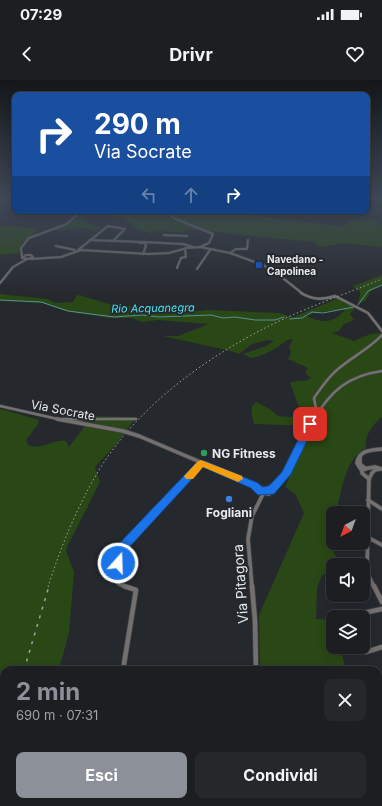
<!DOCTYPE html>
<html lang="it">
<head>
<meta charset="utf-8">
<style>
  body { margin:0; font-family:Inter,sans-serif; background:#25272a; color:#f1f3f6; height:100vh; display:flex; flex-direction:column; font-size:15px; white-space:nowrap }
  * { box-sizing:border-box; margin:0 }
  p { font-size:13px; color:#a0a2a5 }
  .icon { flex:none; width:22px; height:22px; fill:none; stroke:currentColor; stroke-width:2; stroke-linecap:round; stroke-linejoin:round }
  .map { position:relative; flex:1; overflow:hidden }
  .drawer { position:absolute; left:0px; top:586px; width:382px; height:140px; display:flex; flex-direction:column; background:#1c1e22; border-radius:12px 12px 0 0; box-shadow:0 2px 10px #0003,0 0 0 1px #3a3c40 }
  .drawer>* { flex:none }
  .banner { position:absolute; left:12px; top:12px; width:358px; height:122px; border-radius:8px; box-shadow:0 2px 10px #0003,0 0 0 1px #3a3c40; background:#1a4fa0; color:#fff; overflow:hidden }
  .needle { width:26px; rotate:221deg }
  .controls { position:absolute; left:326px; top:426px; display:grid; gap:8px }
  .controls a { display:grid; place-items:center; width:44px; height:44px; border-radius:8px; background:#1c1e22; box-shadow:0 2px 10px #0003,0 0 0 1px #3a3c40; font-size:20px }
  .pin { position:absolute; display:grid; place-items:center; width:34px; height:34px; color:#fff; margin:-17px; border-radius:8px; box-shadow:0 2px 6px #0006 }
  .me { position:absolute; width:44px; margin:-22px; rotate:20deg; stroke-linejoin:round; filter:drop-shadow(0 0 3px #0008) }
  .turn { display:flex; align-items:center; gap:14px; height:84px; padding:0 16px; font-size:18px }
  .turn .icon { width:52px; height:52px; stroke-width:2.5 }
  .turn b { display:block; font-size:28px; line-height:34px }
  .lanes { display:flex; align-items:center; height:38px; padding:0 16px; background:#0003; justify-content:center; gap:20px; direction:ltr }
  .lanes .off { opacity:.35 }
  .round { display:grid; place-items:center; flex:none; width:42px; height:42px; border-radius:8px; background:#25272a }
  .head { display:flex; align-items:center; justify-content:space-between; height:68px; padding:0 16px }
  h1 { font-size:24px; font-weight:700; line-height:30px; color:#8c9099 }
  .action { display:flex; gap:8px; margin-top:auto; padding:8px 16px }
  .action a { flex:1; height:46px; border-radius:8px; background:#8c9099; color:#fff; font-size:16px; font-weight:700; line-height:46px; text-align:center }
  .action a+a { background:#25272a; color:#f1f3f6 }
  .status { display:flex; justify-content:space-between; align-items:center; height:28px; padding:0 20px; background:#1c1e22; direction:ltr }
  .status svg { height:11px; fill:currentColor }
  header { display:flex; justify-content:space-between; align-items:center; height:52px; padding:0 16px; background:#1c1e22; font-size:18px; font-weight:700 }
  .map>svg:first-child { display:block }
</style>
</head>
<body>
<div class="status"><b>07:29</b><svg viewBox="0 0 49 12"><path d="M0 12V9h3v3zM5 12V6h3v6zM10 12V3h3v9zM15 12V0h3v12zM26 1h20v11H26zM47 4h2v5h-2z"/></svg></div>
<header><svg class="icon" aria-label="back" viewBox="0 0 24 24"><path d="M15 5l-7 7 7 7"/></svg>Drivr<svg class="icon" aria-label="heart" viewBox="0 0 24 24"><path d="M12 20l-8-8c-3-5 5-10 8-4 3-6 11-1 8 4z"/></svg></header>
<div class="map">
<svg width="382" height="726" viewBox="0 0 382 726">
  <rect width="100%" height="100%" fill="#25282d"/>
  <g fill="#294815" fill-rule="evenodd">
    <polygon points="107,131 125,131 131,133 135,131 220,131 344,147 350,140 373,140 382,145 382,167 343,163 319,167 314,162 185,149 183,152 155,151 153,154 137,149 123,137 108,136"/>
    <path d="M 81,133 L 88,144 L 102,148 C 95,151 90,149 83,148 C 72,148 62,151 50,150 L 69,145 Z"/>
    <path d="M 0,145 L 37,149 C 32,159 18,160 19,173 L 0,175 Z"/>
    <polygon points="382,195 382,206 371,211 365,221 357,224 360,216 360,212 353,206"/>
    <path d="M 0,214 L 47,219 L 55,223 L 73,222 L 76,216 L 79,215 L 112,225 L 124,225 L 146,229 L 170,229 L 188,232 L 207,230 L 279,233 L 293,237 L 339,218 L 356,227 L 350,234 L 354,240 L 344,244 L 339,251 L 332,253 L 354,261 L 370,254 L 382,253 L 382,337 C 373,344 364,356 366,368 C 347,377 342,406 338,425 L 328,428 L 329,459 L 339,485 L 333,485 L 333,493 L 322,495 L 317,508 L 316,539 L 333,540 L 333,567 L 341,567 L 345,588 L 352,590 L 260,590 L 259,535 L 304,433 L 295,414 L 285,407 L 312,346 L 254,344 C 252,335 248,327 257,322 L 271,330 L 278,336 L 290,337 L 301,333 C 298,323 293,312 290,303 C 297,299 305,303 311,298 L 305,293 L 308,288 L 288,279 L 291,272 L 289,267 L 293,259 C 285,259 282,265 276,268 C 268,273 259,277 251,278 L 243,274 L 266,266 L 274,261 L 268,260 L 252,264 L 239,274 L 231,271 L 163,256 L 178,256 L 209,244 L 158,240 L 142,242 L 132,238 L 110,238 L 65,231 L 42,223 L 0,221 ZM 337,230 L 345,230 C 332,244 323,243 306,236 L 314,233 Z"/>
    <path d="M 1,329 L 39,340 L 38,344 L 26,360 L 28,365 C 43,371 55,358 66,361 L 69,367 L 85,346 L 85,336 L 136,337 L 118,362 L 95,387 L 100,402 L 67,467 L 66,471 L 74,492 L 69,552 L 63,575 L 58,590 L 4,590 L 4,722 L 12,722 L 9,726 L 0,726 L 0,330 Z"/>
    <polygon points="263,722 332,722 335,726 267,726 263,724"/>
  </g>
  <g fill="none" stroke-linecap="round" stroke-linejoin="round">
    <g stroke="#559098" stroke-width="1">
      <polyline points="0,220 41,222 68,231 114,237 142,235 159,237 211,235 223,238 235,237 255,240 275,240 284,237"/>
      <polyline points="358,225 368,211 382,205"/>
      <polyline points="290,239 302,238 312,232 323,233 354,227"/>
    </g>
    <g stroke="#404348" stroke-width="3">
      <g id="minor-far3">
        <polyline points="165,131 174,138 213,154 209,163 200,167"/>
        <polyline points="164,155 187,156"/>
        <polyline points="90,160 141,162"/>
        <polygon points="142,162 145,163 140,163"/>
        <polyline points="143,162 183,164 193,167"/>
        <polyline points="56,166 75,170"/>
        <polyline points="78,170 108,146 125,149 113,161"/>
        <polyline points="230,173 236,169 247,169 248,160"/>
        <polyline points="143,174 146,166 145,163"/>
        <polygon points="26,175 31,175 33,177 28,179 22,178"/>
        <polyline points="22,177 21,168 29,158 67,144 81,131"/>
        <polyline points="31,179 61,177 81,170 149,174 169,173 187,168 200,167 230,173 263,185 279,195 303,214"/>
        <polyline points="177,188 181,178 186,177 185,169"/>
        <polyline points="197,189 210,170"/>
        <polyline points="0,203 13,187 27,179"/>
      </g>
    </g>
    <g stroke="#404348" stroke-width="3.5">
      <g id="minor-far2">
        <path d="M 301,213 C 313,220 322,220 335,216 L 368,233 L 382,251"/>
        <polyline points="0,326 62,340"/>
        <path d="M 316,329 L 314,318 C 321,308 328,297 338,289 C 352,277 369,269 382,255"/>
        <polyline points="63,339 136,339"/>
        <polyline points="306,340 317,328"/>
        <path d="M 313,340 C 331,311 347,296 382,291"/>
      </g>
    </g>
    <g stroke="#404348" stroke-width="5">
      <g id="minor-far1">
        <polyline points="57,339 123,351"/>
        <polyline points="139,356 264,409"/>
        <polyline points="302,358 305,341 307,339"/>
        <polyline points="360,376 360,384 366,389"/>
        <path d="M 362,391 L 357,383 C 359,370 371,370 382,369"/>
        <polyline points="372,393 375,390 380,389"/>
        <polyline points="371,395 369,399 367,492 374,507"/>
        <polyline points="369,399 362,393 363,389 375,387 382,389"/>
        <polyline points="255,407 263,413 269,414 270,412 266,409 262,412"/>
        <polyline points="266,409 277,403"/>
        <path d="M 270,412 C 292,393 298,363 313,339"/>
        <polyline points="368,420 382,429"/>
        <polyline points="367,457 382,465"/>
        <polyline points="118,472 201,383"/>
        <circle cx="109" cy="484" r="8"/>
        <polyline points="111,494 119,504 126,507"/>
        <polyline points="252,507 248,459 252,436 263,414"/>
      </g>
    </g>
    <g stroke="#404348" stroke-width="6">
      <g id="minor">
        <polyline points="252,506 255,541 256,590"/>
        <polyline points="374,506 382,522"/>
        <polyline points="350,536 382,529"/>
        <polyline points="366,572 382,567"/>
        <polyline points="123,590 136,510 124,506"/>
        <polyline points="378,629 382,629"/>
        <polyline points="260,722 260,726"/>
        <polyline points="360,722 364,726"/>
      </g>
    </g>
    <use href="#minor-far3" stroke="#74706f" stroke-width="2"/>
    <use href="#minor-far2" stroke="#74706f" stroke-width="2.5"/>
    <use href="#minor-far1" stroke="#74706f" stroke-width="3.5"/>
    <use href="#minor" stroke="#74706f" stroke-width="4.5"/>
    <path stroke="#a1a3a8" stroke-width="1" stroke-dasharray="1.5 2.5" stroke-linecap="butt" d="M 48,507 C 61,466 77,427 99,390 C 137,328 201,281 265,248 C 302,229 343,215 382,199"/>
    <g stroke="#a1a3a8" stroke-width="1.5" stroke-dasharray="3 6" stroke-linecap="butt">
      <polyline points="24,590 49,506"/>
      <polyline points="0,649 4,636"/>
      <polyline points="0,668 4,654"/>
      <polyline points="0,678 4,665"/>
    </g>
    <g stroke="#404348" stroke-width="5" stroke-linecap="butt">
      <polyline id="minor-bridge" points="123,351 139,356"/>
    </g>
    <use href="#minor-bridge" stroke="#74706f" stroke-width="3.5"/>
  </g>
  <linearGradient id="sky" x2="0" y2="1"><stop stop-color="#141619"/><stop offset="0.54" stop-color="#404857"/><stop offset="1" stop-color="#404857" stop-opacity="0"/></linearGradient>
  <rect width="382" height="219" fill="url(#sky)"/>
  <polygon fill="#1a73e8" stroke="#114b97" points="310,342 315,344 291,394 274,414 258,415 251,408 203,387 123,474 123,483 122,486 118,487 114,486 111,479 114,469 198,381 205,381 258,403 262,407 269,406 282,392 306,344"/>
  <polygon fill="#f59e0b" points="201,380 242,396 243,399 238,402 203,387 193,399 186,399 184,396 186,394 198,381"/>
  <rect fill="#1a4fb4" stroke="#25282d" stroke-width="1.5" x="255" y="181" width="8" height="8" rx="2"/>
  <circle fill="#2e9e5b" stroke="#25282d" stroke-width="1.5" cx="204" cy="373" r="4"/>
  <circle fill="#3f7fe0" stroke="#25282d" stroke-width="1.5" cx="229" cy="419" r="4"/>
  <g text-anchor="middle" dominant-baseline="central" stroke-width="4" stroke-linejoin="round" paint-order="stroke">
    <g font-size="10" font-weight="bold" fill="#e7e9ed" stroke="#25282d" text-anchor="start">
      <text x="267" y="179">Navedano -<tspan x="267" dy="12">Capolinea</tspan></text>
    </g>
    <g font-size="11" font-style="italic" fill="#4ae1f1" stroke="#25282d">
      <text transform="translate(153 228) rotate(-1)">Rio Acquanegra</text>
    </g>
    <g font-size="12" fill="#e7e9ed" stroke="#25282d">
      <text transform="translate(63 330) rotate(11)">Via Socrate</text>
    </g>
    <g font-size="12" font-weight="bold" fill="#e7e9ed" stroke="#25282d" text-anchor="start">
      <text x="212" y="373">NG Fitness</text>
      <text x="229" y="432" text-anchor="middle">Fogliani</text>
    </g>
    <g font-size="14" fill="#e7e9ed" stroke="#25282d">
      <text transform="translate(240 504) rotate(-94)">Via Pitagora</text>
    </g>
  </g>
</svg>
<div class="controls">
<a><svg class="needle" viewBox="-14 -14 28 28"><path d="M0-13l5 13h-10z" fill="#e53935"/><path d="M0 13l5-13h-10z" fill="#a0a2a5"/></svg></a>
<a><svg class="icon" aria-label="sound" viewBox="0 0 24 24"><path d="M4 9h4l5-4v14l-5-4H4zM17 9q2 3 0 6"/></svg></a>
<a><svg class="icon" aria-label="layers" viewBox="0 0 24 24"><path d="M12 4l9 5-9 5-9-5zM3 14l9 5 9-5"/></svg></a>
</div>
<div class="pin" style="left:310px;top:344px;background:#d93025"><svg class="icon" aria-label="arrive" viewBox="0 0 24 24"><path d="M6 21V4h12l-3 4 3 4H6"/></svg></div>
<svg class="me" style="left:118px;top:483px" viewBox="-20 -20 40 40"><circle r="17" fill="#1a73e8" stroke="#fff" stroke-width="3"/><path d="M0-11L8 9 0 5-8 9z" fill="#fff"/></svg>
<div class="banner">
<div class="turn"><svg class="icon" aria-label="right" viewBox="0 0 24 24"><path d="M7 20v-9h11M14 6l5 5-5 5"/></svg><div><b>290 m</b>Via Socrate</div></div>
<div class="lanes"><svg class="icon off" aria-label="left" viewBox="0 0 24 24"><path d="M17 20v-9H6M10 6l-5 5 5 5"/></svg><svg class="icon off" aria-label="ahead" viewBox="0 0 24 24"><path d="M12 20V5M6 11l6-6 6 6"/></svg><svg class="icon" aria-label="right" viewBox="0 0 24 24"><path d="M7 20v-9h11M14 6l5 5-5 5"/></svg></div>
</div>
<section class="drawer">
<div class="head"><div><h1>2 min</h1><p>690 m · 07:31</p></div><a class="round"><svg class="icon" aria-label="close" viewBox="0 0 24 24"><path d="M6 6l12 12M18 6L6 18"/></svg></a></div>
<div class="action"><a>Esci</a><a>Condividi</a></div>
</section>
</div>
</body>
</html>
